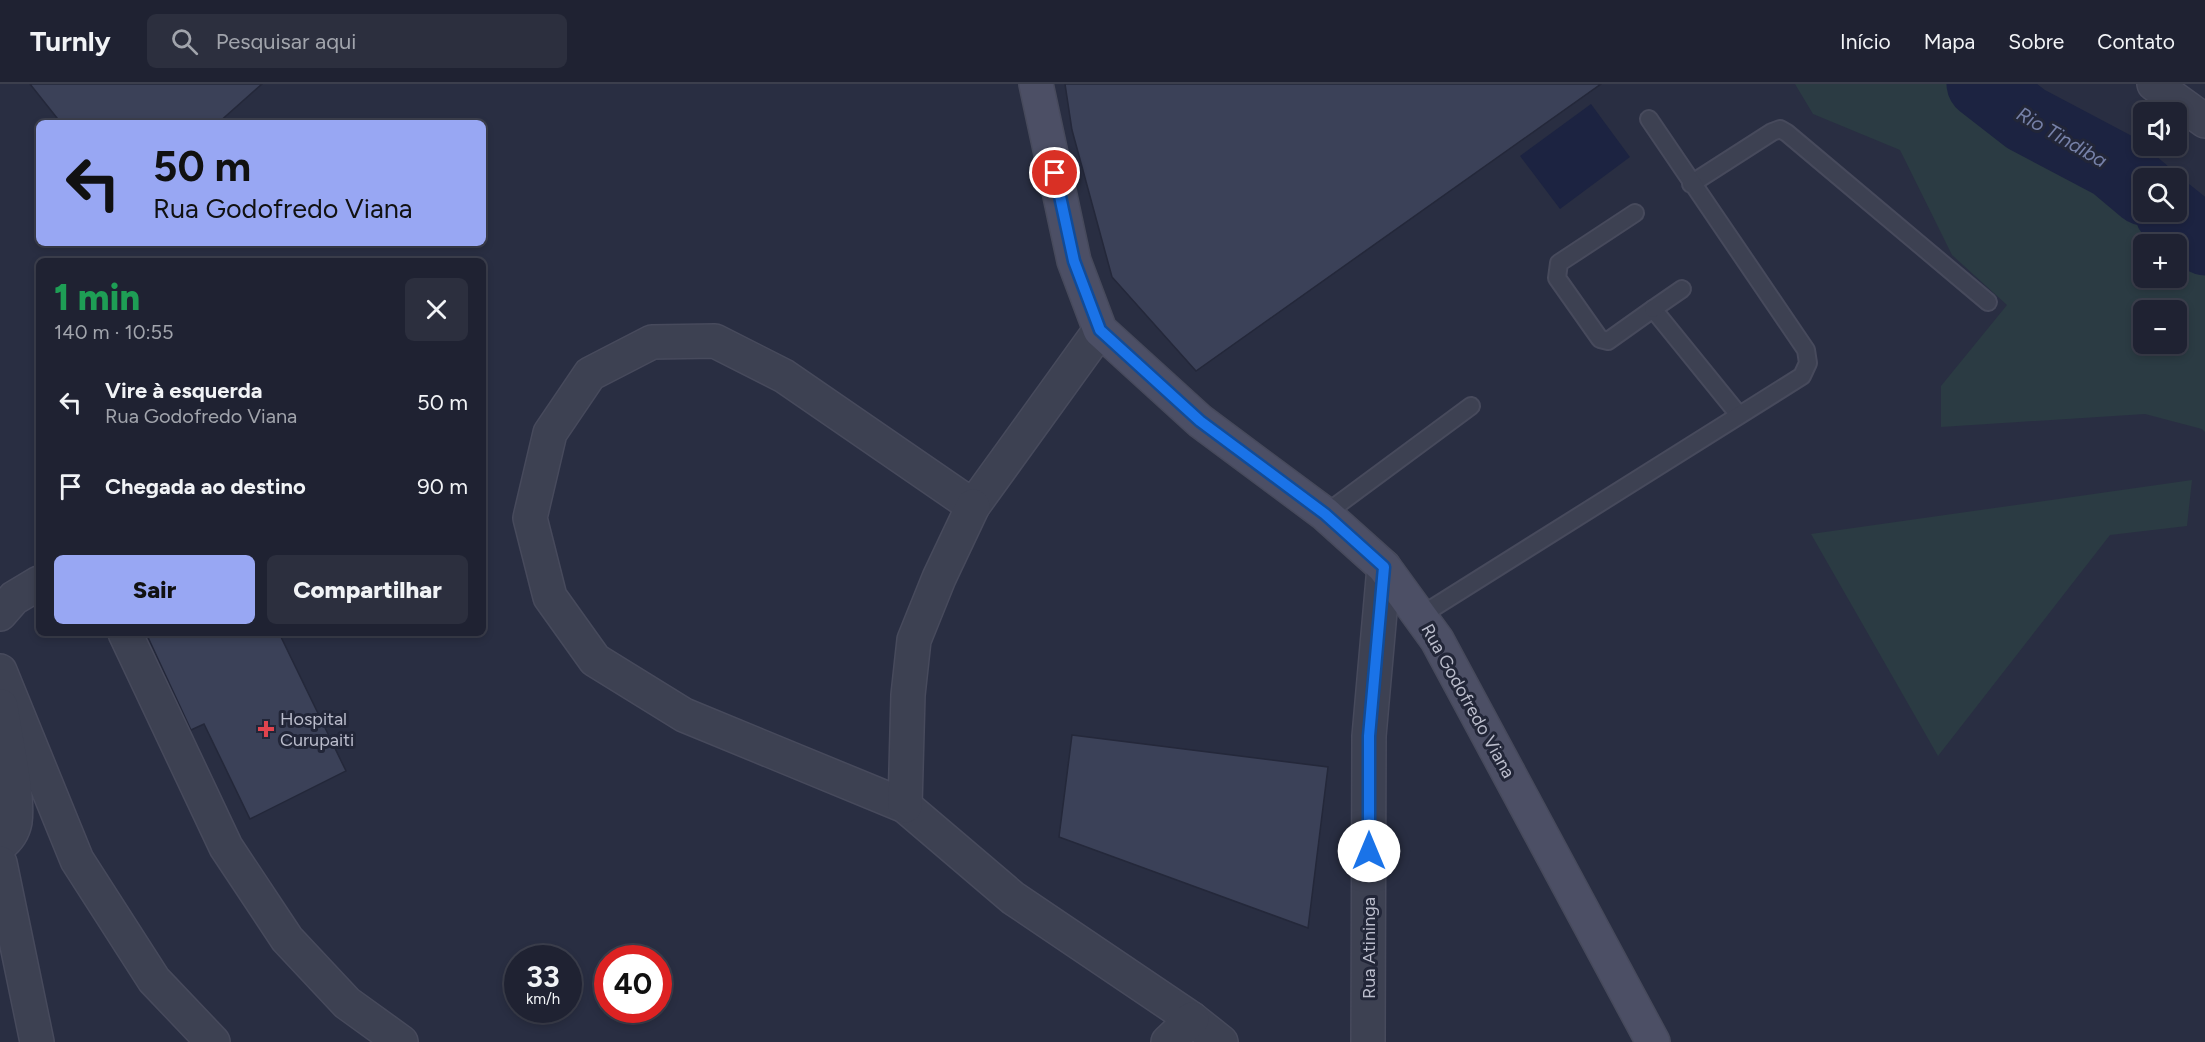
<!DOCTYPE html>
<html lang="pt">
<head>
<meta charset="utf-8">
<style>
  body { margin:0; font-family:Figtree,sans-serif; background:#2c2f3e; color:#f1f3f6; height:100vh; display:flex; flex-direction:column; font-size:22px; white-space:nowrap }
  * { box-sizing:border-box; margin:0 }
  p { font-size:20px; color:#a1a4ac }
  .icon { flex:none; width:33px; height:33px; fill:none; stroke:currentColor; stroke-width:2; stroke-linecap:round; stroke-linejoin:round }
  .map { position:relative; flex:1; overflow:hidden }
  .sheet { position:absolute; left:36px; top:174px; width:450px; height:378px; display:flex; flex-direction:column; background:#1f2232; border-radius:9px; box-shadow:0 3px 9px #0003,0 0 0 2px #3c3f4d }
  .sheet>* { flex:none }
  .banner { position:absolute; left:36px; top:36px; width:450px; height:126px; border-radius:9px; box-shadow:0 3px 9px #0003,0 0 0 2px #3c3f4d; background:#98a7f3; color:#111; overflow:hidden }
  .buttons { position:absolute; left:2133px; top:18px; display:grid; gap:12px }
  .buttons a { display:grid; place-items:center; width:54px; height:54px; border-radius:9px; background:#1f2232; box-shadow:0 3px 9px #0003,0 0 0 2px #3c3f4d; font-size:30px }
  .speed { position:absolute; left:504px; top:861px; display:flex; gap:12px; font-size:30px; font-weight:700; text-align:center }
  .speed>* { display:grid; place-content:center; width:78px; height:78px; border-radius:50%; background:#1f2232; box-shadow:0 3px 9px #0003,0 0 0 2px #3c3f4d; line-height:1 }
  .speed small { font-size:15px; font-weight:400 }
  .speed .limit { border:9px solid #d22; background:#fff; color:#111 }
  .pin { position:absolute; display:grid; place-items:center; width:51px; height:51px; color:#fff; margin:-26px; border:3px solid #fff; border-radius:50%; box-shadow:0 2px 6px #0007 }
  .me { position:absolute; width:66px; margin:-33px; rotate:0deg; stroke-linejoin:round; filter:drop-shadow(0 0 4px #0008) }
  .turn { display:flex; align-items:center; gap:21px; height:126px; padding:0 18px; font-size:27px }
  .turn .icon { width:78px; height:78px; stroke-width:2.5 }
  .turn b { display:block; font-size:42px; line-height:51px }
  .round { display:grid; place-items:center; flex:none; width:63px; height:63px; border-radius:9px; background:#2c2f3e }
  .headline { display:flex; align-items:center; justify-content:space-between; height:102px; padding:0 18px }
  h1 { font-size:36px; font-weight:800; line-height:45px; color:#1e9e55 }
  .cta { display:flex; gap:12px; margin-top:auto; padding:12px 18px }
  .cta a { flex:1; height:69px; border-radius:9px; background:#98a7f3; color:#111; font-size:24px; font-weight:800; line-height:69px; text-align:center }
  .cta a+a { background:#2c2f3e; color:#f1f3f6 }
  ul { padding:0; list-style:none }
  li { display:flex; align-items:center; gap:18px; height:84px; padding:0 18px }
  li div { flex:1 }
  li b { display:block; font-size:22px }
  li em { font-style:normal }
  header { display:flex; align-items:center; gap:36px; box-sizing:border-box; height:84px; padding:0 30px; background:#1f2232; border-bottom:2px solid #3c3f4d }
  header strong { font-size:28px }
  nav { display:flex; gap:33px; margin-inline-start:auto; font-size:21px }
  .search { width:420px; height:54px; background:#2c2f3e; display:flex; align-items:center; gap:15px; box-sizing:border-box; padding:0 21px; border-radius:9px; color:#a1a4ac; font-size:22px }
  .map>svg:first-child { display:block }
</style>
</head>
<body>
<header>
<strong>Turnly</strong>
<div class="search"><svg class="icon" aria-label="search" viewBox="0 0 24 24"><circle cx="10" cy="10" r="6"/><path d="M15 15l6 6"/></svg>Pesquisar aqui</div>
<nav><a>Início</a><a>Mapa</a><a>Sobre</a><a>Contato</a></nav>
</header>
<div class="map">
<svg width="2205" height="958" viewBox="0 0 2205 958">
  <rect width="100%" height="100%" fill="#292e42"/>
  <g fill="#2b3b43" fill-rule="evenodd">
    <path d="M 1795,0 L 1964,0 L 2205,171 L 2205,348 L 2202,345 L 2145,330 L 1941,343 L 1941,302 L 2007,221 L 1952,171 L 1900,66 L 1813,30 ZM 2144,160 L 2176,160 L 2176,194 L 2144,194 ZM 2144,226 L 2176,226 L 2176,260 L 2144,260 Z"/>
    <polygon points="2192,396 2187,442 2110,451 1938,672 1811,450"/>
  </g>
  <polygon fill="#1c2341" points="1591,20 1630,73 1560,125 1520,72"/>
  <g fill="none" stroke-linecap="round" stroke-linejoin="round">
    <g stroke="#1c2341" stroke-width="69">
      <polyline points="1981,0 2026,35 2113,81 2144,107"/>
      <polyline points="2169,128 2205,157"/>
    </g>
  </g>
  <g fill="#3b4158" stroke="#24283a" stroke-width="1.5">
    <polygon points="30,0 262,0 218,39 61,39"/>
    <polygon points="1065,0 1601,0 1196,287 1112,193 1072,46"/>
    <polygon points="146,549 279,549 346,687 250,735 204,640 191,646"/>
    <polygon points="1072,651 1328,683 1308,844 1059,753"/>
  </g>
  <g fill="none" stroke-linecap="round" stroke-linejoin="round">
    <g stroke="#474a5c" stroke-width="20">
      <g id="service">
        <polyline points="1691,100 1772,48 1780,45 1787,49 1988,218"/>
        <polyline points="1635,129 1559,179 1557,194 1600,255 1608,257 1653,225 1739,331"/>
        <polyline points="1653,225 1682,205"/>
        <polyline points="1325,430 1471,322"/>
        <polyline points="1420,532 1802,292 1808,279 1806,266 1649,35"/>
      </g>
    </g>
    <g stroke="#474a5c" stroke-width="36">
      <g id="minor">
        <polyline points="2154,0 2205,37"/>
        <polyline points="1100,246 973,422 784,292 715,257 652,258 590,290 550,349 530,434 550,513 595,576 684,631 905,722 1013,814 1192,935 1221,958"/>
        <polyline points="0,530 14,514 39,499"/>
        <polyline points="125,549 226,763 287,855 347,919 401,958"/>
        <polyline points="0,587 77,776 154,896 213,958"/>
        <polyline points="905,722 908,611 914,556 939,494 973,422"/>
        <path d="M 0,761 C 8,755 13,748 15,738 C 19,710 5,652 1,622"/>
        <polyline points="0,779 37,958"/>
        <polyline points="1168,958 1192,935"/>
      </g>
    </g>
    <g stroke="#474a5c" stroke-width="36">
      <polyline id="tertiary" points="1368,958 1369,652 1384,483"/>
    </g>
    <g stroke="#474a5c" stroke-width="36">
      <polyline id="secondary" points="1036,0 1074,177 1100,246 1200,337 1325,430 1384,483 1437,556 1653,958"/>
    </g>
    <use href="#service" stroke="#3d4152" stroke-width="16"/>
    <use href="#minor" stroke="#3d4152" stroke-width="33"/>
    <use href="#tertiary" stroke="#3d4152" stroke-width="33"/>
    <use href="#secondary" stroke="#4c4f65" stroke-width="33"/>
  </g>
  <g fill="none" stroke-linecap="round" stroke-linejoin="round">
    <g stroke="#114b97" stroke-width="15">
      <polyline id="route" points="1055,89 1074,177 1100,246 1200,337 1325,430 1384,483 1369,652 1369,767"/>
    </g>
    <use href="#route" stroke="#1a73e8" stroke-width="10"/>
  </g>
  <path fill="#e0444e" stroke="#222638" stroke-width="2" d="M263 636h6v6h6v6h-6v6h-6v-6h-6v-6h6z"/>
  <g text-anchor="middle" dominant-baseline="central" stroke-width="6" stroke-linejoin="round" paint-order="stroke">
    <g font-size="18" fill="#bbbdcc" stroke="#222638">
      <text transform="translate(1468 617) rotate(61)">Rua Godofredo Viana</text>
      <text transform="translate(1369 864) rotate(-90)">Rua Atininga</text>
    </g>
    <g font-size="18" fill="#bbbdcc" stroke="#222638" text-anchor="start">
      <text x="280" y="635">Hospital<tspan x="280" dy="21">Curupaiti</tspan></text>
    </g>
    <g font-size="20" font-style="italic" fill="#7681a8" stroke="#222638">
      <text transform="translate(2062 53) rotate(30)">Rio Tindiba</text>
    </g>
  </g>
</svg>
<div class="buttons">
<a><svg class="icon" aria-label="sound" viewBox="0 0 24 24"><path d="M4 9h4l5-4v14l-5-4H4zM17 9q2 3 0 6"/></svg></a>
<a><svg class="icon" aria-label="search" viewBox="0 0 24 24"><circle cx="10" cy="10" r="6"/><path d="M15 15l6 6"/></svg></a>
<a>+</a>
<a>−</a>
</div>
<div class="speed"><div>33<small>km/h</small></div><div class="limit">40</div></div>
<div class="pin" style="left:1055px;top:89px;background:#d93025"><svg class="icon" aria-label="arrive" viewBox="0 0 24 24"><path d="M6 21V4h12l-3 4 3 4H6"/></svg></div>
<svg class="me" style="left:1369px;top:767px" viewBox="-20 -20 40 40"><circle r="19" fill="#fff"/><path d="M0-13L10 11 0 6-10 11z" fill="#1a73e8"/></svg>
<div class="banner">
<div class="turn"><svg class="icon" aria-label="left" viewBox="0 0 24 24"><path d="M17 20v-9H6M10 6l-5 5 5 5"/></svg><div><b>50 m</b>Rua Godofredo Viana</div></div>
</div>
<section class="sheet">
<div class="headline"><div><h1>1 min</h1><p>140 m · 10:55</p></div><a class="round"><svg class="icon" aria-label="close" viewBox="0 0 24 24"><path d="M6 6l12 12M18 6L6 18"/></svg></a></div>
<ul>
<li><svg class="icon" aria-label="left" viewBox="0 0 24 24"><path d="M17 20v-9H6M10 6l-5 5 5 5"/></svg><div><b>Vire à esquerda</b><p>Rua Godofredo Viana</p></div><em>50 m</em></li>
<li><svg class="icon" aria-label="arrive" viewBox="0 0 24 24"><path d="M6 21V4h12l-3 4 3 4H6"/></svg><div><b>Chegada ao destino</b></div><em>90 m</em></li>
</ul>
<div class="cta"><a>Sair</a><a>Compartilhar</a></div>
</section>
</div>
</body>
</html>
